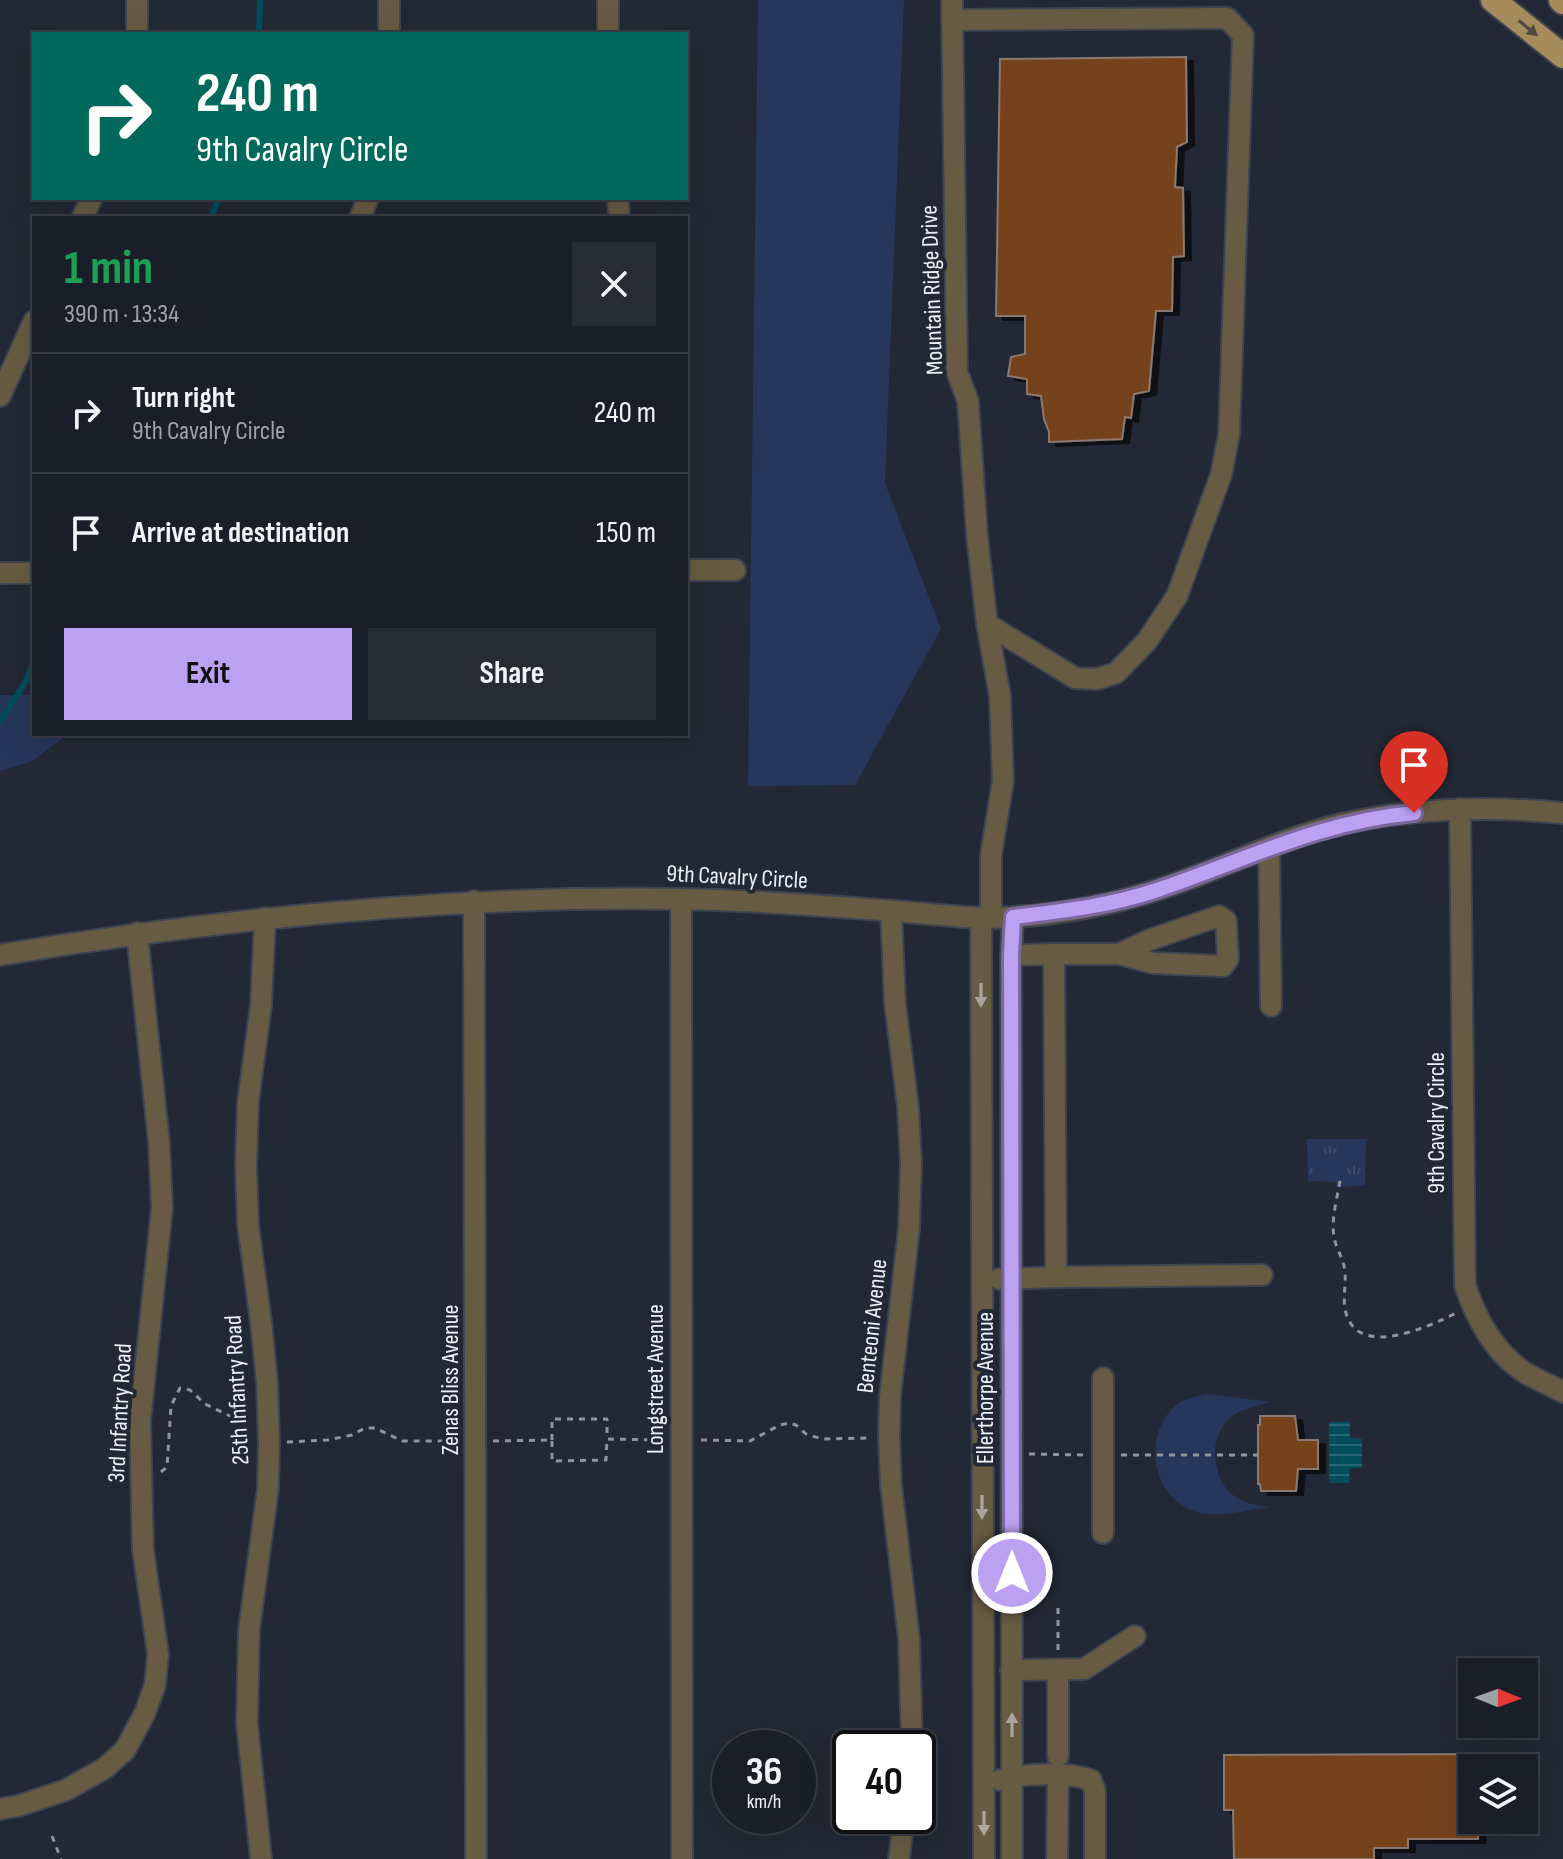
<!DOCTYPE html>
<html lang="en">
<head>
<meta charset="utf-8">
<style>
  body { margin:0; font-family:"Sofia Sans Condensed",sans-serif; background:#272b34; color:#f1f3f6; height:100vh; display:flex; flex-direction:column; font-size:30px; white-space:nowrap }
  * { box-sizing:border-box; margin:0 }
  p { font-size:26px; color:#9fa2a8 }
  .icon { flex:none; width:44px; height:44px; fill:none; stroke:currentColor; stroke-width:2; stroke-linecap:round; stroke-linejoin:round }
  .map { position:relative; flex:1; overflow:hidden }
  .side { position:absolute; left:32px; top:216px; width:656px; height:520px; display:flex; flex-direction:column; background:#1a1e28; border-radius:0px; box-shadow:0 8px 32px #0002,0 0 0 2px #383c45 }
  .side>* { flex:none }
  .guide { position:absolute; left:32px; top:32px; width:656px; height:168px; border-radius:0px; box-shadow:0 8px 32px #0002,0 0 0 2px #383c45; background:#00695c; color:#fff; overflow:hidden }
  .needle { width:52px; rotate:91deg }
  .tools { position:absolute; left:1458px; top:1658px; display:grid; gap:16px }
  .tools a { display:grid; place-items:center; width:80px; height:80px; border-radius:0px; background:#1a1e28; box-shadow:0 8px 32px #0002,0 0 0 2px #383c45; font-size:40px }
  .speed { position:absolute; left:712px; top:1730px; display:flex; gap:16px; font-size:40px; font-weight:700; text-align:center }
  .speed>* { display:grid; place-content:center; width:104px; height:104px; border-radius:50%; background:#1a1e28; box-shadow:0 8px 32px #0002,0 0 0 2px #383c45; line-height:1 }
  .speed small { font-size:20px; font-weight:400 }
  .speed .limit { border:4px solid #111; border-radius:12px; background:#fff; color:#111 }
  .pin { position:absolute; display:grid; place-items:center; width:68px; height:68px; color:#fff; margin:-82px -34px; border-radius:50% 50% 50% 0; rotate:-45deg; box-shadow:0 0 8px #0007 }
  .pin .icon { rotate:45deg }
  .me { position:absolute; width:88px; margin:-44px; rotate:0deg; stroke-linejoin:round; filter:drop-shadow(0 0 6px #0008) }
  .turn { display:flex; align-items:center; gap:28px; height:168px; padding:0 32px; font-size:36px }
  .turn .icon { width:104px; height:104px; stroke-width:2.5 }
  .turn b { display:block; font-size:56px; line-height:68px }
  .round { display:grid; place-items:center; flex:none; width:84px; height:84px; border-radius:0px; background:#272b34 }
  .head { display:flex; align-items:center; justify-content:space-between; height:136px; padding:0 32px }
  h1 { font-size:48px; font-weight:700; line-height:60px; color:#1e9e55 }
  .primary-button { display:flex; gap:16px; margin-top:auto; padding:16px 32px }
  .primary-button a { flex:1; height:92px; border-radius:0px; background:#bca0f2; color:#111; font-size:32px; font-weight:700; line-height:92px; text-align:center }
  .primary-button a+a { background:#272b34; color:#f1f3f6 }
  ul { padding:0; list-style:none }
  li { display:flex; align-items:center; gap:24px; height:120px; padding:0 32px; border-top:2px solid #383c45 }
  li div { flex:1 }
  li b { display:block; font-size:30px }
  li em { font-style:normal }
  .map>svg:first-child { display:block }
</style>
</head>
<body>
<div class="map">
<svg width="1563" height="1859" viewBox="0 0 1563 1859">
  <defs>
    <pattern id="park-tufts" width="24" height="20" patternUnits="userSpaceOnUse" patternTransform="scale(2)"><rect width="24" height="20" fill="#27365b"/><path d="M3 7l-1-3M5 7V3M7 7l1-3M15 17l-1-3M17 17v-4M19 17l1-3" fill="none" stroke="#3c4a6b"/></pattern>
    <pattern id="water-rules" width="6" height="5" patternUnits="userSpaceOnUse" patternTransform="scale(2)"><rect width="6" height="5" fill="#004d5c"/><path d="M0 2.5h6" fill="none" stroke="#256774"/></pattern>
    <filter id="shadow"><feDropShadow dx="7" dy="4" stdDeviation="0" flood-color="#0009"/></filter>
  </defs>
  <rect width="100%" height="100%" fill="#222835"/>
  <g fill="#27365b">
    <polygon points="758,0 904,0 885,483 941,629 855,785 748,786"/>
    <polygon points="0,695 34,695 34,734 68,734 32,761 0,771"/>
    <path d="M 1208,1394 L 1271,1402 C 1258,1406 1241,1408 1230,1418 C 1221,1426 1215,1440 1215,1452 C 1216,1488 1234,1504 1270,1507 C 1247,1510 1212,1520 1191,1510 C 1150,1493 1142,1430 1179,1403 C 1187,1397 1199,1396 1208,1394 Z"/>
  </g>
  <polygon fill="url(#park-tufts)" points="1307,1139 1366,1139 1365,1186 1336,1187 1336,1182 1308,1181"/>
  <polygon fill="url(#water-rules)" points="1329,1422 1350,1422 1350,1438 1362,1439 1362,1468 1350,1468 1349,1483 1329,1483"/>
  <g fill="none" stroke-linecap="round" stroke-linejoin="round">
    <g stroke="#004d5c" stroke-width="6">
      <polyline points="259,34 260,0"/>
      <polyline points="211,218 219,198"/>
      <polyline points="0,721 25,683 34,660"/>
    </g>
  </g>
  <g fill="#75431e" stroke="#89796f" stroke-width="2" filter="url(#shadow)">
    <polygon points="1186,57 1187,142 1177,147 1175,187 1183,188 1184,256 1173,257 1172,311 1156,311 1149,391 1134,394 1131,418 1125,417 1122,439 1049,442 1049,432 1044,419 1041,396 1027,394 1027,379 1008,376 1011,357 1025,354 1025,316 996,316 1000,59"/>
    <polygon points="1260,1416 1295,1416 1298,1440 1318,1440 1318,1469 1298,1469 1296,1491 1261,1491 1260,1484 1258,1484 1258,1425 1260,1425"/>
    <polygon points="1491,1754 1491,1768 1472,1768 1472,1820 1478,1820 1478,1839 1408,1839 1408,1848 1374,1848 1374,1859 1234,1859 1233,1810 1224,1810 1224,1755"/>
  </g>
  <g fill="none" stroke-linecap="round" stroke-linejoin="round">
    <g stroke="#3e4450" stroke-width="24">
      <g id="minor">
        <polyline points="608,0 608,34"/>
        <polyline points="952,0 957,372 968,401 977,535 987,624 1000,696 1003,781 991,855 991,917"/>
        <polyline points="952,20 1227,18 1243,35 1229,435 1221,475 1177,596 1147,641 1116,673 1097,679 1075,678 987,624"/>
        <polyline points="137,34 137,0"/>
        <polyline points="389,34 389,0"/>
        <polyline points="618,198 619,218"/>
        <polyline points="82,218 92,198"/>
        <polyline points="360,218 368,198"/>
        <polyline points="0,396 34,321"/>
        <polyline points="686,570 735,570"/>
        <polyline points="0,573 34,573"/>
        <path d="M 1460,809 L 1465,1285 C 1476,1319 1496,1356 1529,1375 C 1540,1381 1552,1386 1563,1392"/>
        <polyline points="1269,847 1271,1006"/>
        <polyline points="681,899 682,1859"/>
        <polyline points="474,901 476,1859"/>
        <polyline points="891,911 895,1003 908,1107 911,1163 909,1228 890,1397 889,1438 891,1485 909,1639 912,1748"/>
        <polyline points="981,917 984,1859"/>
        <polyline points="1054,954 1119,954 1149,940 1219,916 1226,921 1228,959 1223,966 1153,963 1119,954"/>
        <path d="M 0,955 C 225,918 452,895 681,899 C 752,900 824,906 895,911 C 934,914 975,920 1014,917 C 1061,914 1109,905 1154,891 C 1218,871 1277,839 1342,824 C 1414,808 1490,806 1563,813"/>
        <polyline points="1056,1277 1262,1275"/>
        <polyline points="999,1279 1056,1277 1054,954 1011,955"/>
        <polyline points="1103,1378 1103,1533"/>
        <polyline points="1011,1670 1084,1669 1135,1636"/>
        <polyline points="1058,1670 1058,1756"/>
        <path d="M 1000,1780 C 1023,1773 1068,1772 1091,1780 L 1095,1791 L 1095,1859"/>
        <polyline points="0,1809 18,1806 66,1790 105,1768 125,1750 145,1713 155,1685 158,1654 143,1550 140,1421 162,1208 159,1143 137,933"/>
        <polyline points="261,1859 247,1723 249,1630 268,1488 269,1441 267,1382 261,1322 248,1225 246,1165 248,1102 261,1005 265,918"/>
        <polyline points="899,1859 904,1816"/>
        <polyline points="1012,1859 1011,955 1013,917"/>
        <polyline points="1057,1859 1058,1776"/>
      </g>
    </g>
    <g stroke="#3e4450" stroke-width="28">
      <g id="major">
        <polyline points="1493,0 1563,56"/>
        <polyline points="1561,0 1563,2"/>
      </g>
    </g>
    <g stroke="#8f949f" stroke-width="3" stroke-dasharray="6 6" stroke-linecap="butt">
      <path d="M 1340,1181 C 1337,1199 1331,1219 1334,1237 C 1336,1249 1344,1259 1345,1272 C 1346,1284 1343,1297 1345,1309 C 1355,1361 1428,1327 1456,1313"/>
      <polyline points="552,1440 552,1419 607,1419 607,1439"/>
      <polyline points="701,1440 750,1441 780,1425 789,1423 796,1425 806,1434 822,1439 869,1438"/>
      <polyline points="493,1441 552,1440 552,1461 606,1460 607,1439 662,1440"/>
      <polyline points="287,1442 328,1440 352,1435 365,1428 375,1428 402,1441 458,1441"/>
      <polyline points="1029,1454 1085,1455"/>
      <polyline points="1121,1455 1258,1455"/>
      <polyline points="161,1472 167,1467 171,1406 180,1388 190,1390 205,1404 230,1416 251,1440"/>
      <polyline points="1058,1650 1058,1602"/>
      <polyline points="52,1836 61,1859"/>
    </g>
    <use href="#minor" stroke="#675b43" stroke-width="20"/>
    <use href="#major" stroke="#a68c5b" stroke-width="24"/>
  </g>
  <defs><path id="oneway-solid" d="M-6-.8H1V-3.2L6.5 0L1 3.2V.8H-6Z" transform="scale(2)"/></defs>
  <use fill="#504b42" href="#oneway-solid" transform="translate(1528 28) rotate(39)"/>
  <g fill="#aaa69e">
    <use href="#oneway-solid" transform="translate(981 995) rotate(90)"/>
    <use href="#oneway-solid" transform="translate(982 1507) rotate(90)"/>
    <use href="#oneway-solid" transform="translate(1012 1725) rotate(-90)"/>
    <use href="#oneway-solid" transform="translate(984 1823) rotate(90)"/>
  </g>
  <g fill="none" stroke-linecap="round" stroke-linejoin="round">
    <g stroke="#7a689d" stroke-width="20">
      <path id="route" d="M 1012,1573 L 1011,955 L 1013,917 C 1062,911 1110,906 1157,890 C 1246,860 1318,822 1414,813"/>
    </g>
    <use href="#route" stroke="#bca0f2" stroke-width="14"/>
  </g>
  <g text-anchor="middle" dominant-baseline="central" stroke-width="8" stroke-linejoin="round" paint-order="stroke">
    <g font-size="24" fill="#ecf0f9" stroke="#222835">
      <text transform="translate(932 290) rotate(-92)">Mountain Ridge Drive</text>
      <text transform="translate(737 877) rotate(3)">9th Cavalry Circle</text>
      <text transform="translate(1436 1123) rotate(-90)">9th Cavalry Circle</text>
      <text transform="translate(872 1326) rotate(-84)">Benteoni Avenue</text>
      <text transform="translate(655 1379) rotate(-90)">Longstreet Avenue</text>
      <text transform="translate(450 1380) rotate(-90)">Zenas Bliss Avenue</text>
      <text transform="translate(985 1388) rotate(-90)">Ellerthorpe Avenue</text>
      <text transform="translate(237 1390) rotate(-93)">25th Infantry Road</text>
      <text transform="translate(120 1413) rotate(-87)">3rd Infantry Road</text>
    </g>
  </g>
</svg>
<div class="tools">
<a><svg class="needle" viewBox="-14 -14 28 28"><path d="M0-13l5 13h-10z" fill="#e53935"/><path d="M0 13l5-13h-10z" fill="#9fa2a8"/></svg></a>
<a><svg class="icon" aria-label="layers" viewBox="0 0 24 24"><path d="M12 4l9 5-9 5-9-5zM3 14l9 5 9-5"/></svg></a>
</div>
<div class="speed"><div>36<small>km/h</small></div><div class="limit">40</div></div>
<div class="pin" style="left:1414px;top:813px;background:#d93025"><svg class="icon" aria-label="arrive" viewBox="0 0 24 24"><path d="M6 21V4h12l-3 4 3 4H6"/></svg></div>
<svg class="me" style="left:1012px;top:1573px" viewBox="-20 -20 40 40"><circle r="17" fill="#bca0f2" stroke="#fff" stroke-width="3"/><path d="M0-11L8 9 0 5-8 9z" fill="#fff"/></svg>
<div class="guide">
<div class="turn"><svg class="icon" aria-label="right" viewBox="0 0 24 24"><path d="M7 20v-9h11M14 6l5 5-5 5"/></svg><div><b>240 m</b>9th Cavalry Circle</div></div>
</div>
<section class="side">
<div class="head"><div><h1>1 min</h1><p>390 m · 13:34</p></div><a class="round"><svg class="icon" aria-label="close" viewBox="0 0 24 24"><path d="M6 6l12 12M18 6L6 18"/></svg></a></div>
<ul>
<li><svg class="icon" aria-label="right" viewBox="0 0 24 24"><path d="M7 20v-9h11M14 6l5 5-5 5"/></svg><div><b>Turn right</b><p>9th Cavalry Circle</p></div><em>240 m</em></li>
<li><svg class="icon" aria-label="arrive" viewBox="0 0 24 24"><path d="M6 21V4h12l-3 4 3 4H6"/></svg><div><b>Arrive at destination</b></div><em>150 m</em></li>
</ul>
<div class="primary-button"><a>Exit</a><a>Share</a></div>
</section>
</div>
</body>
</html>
